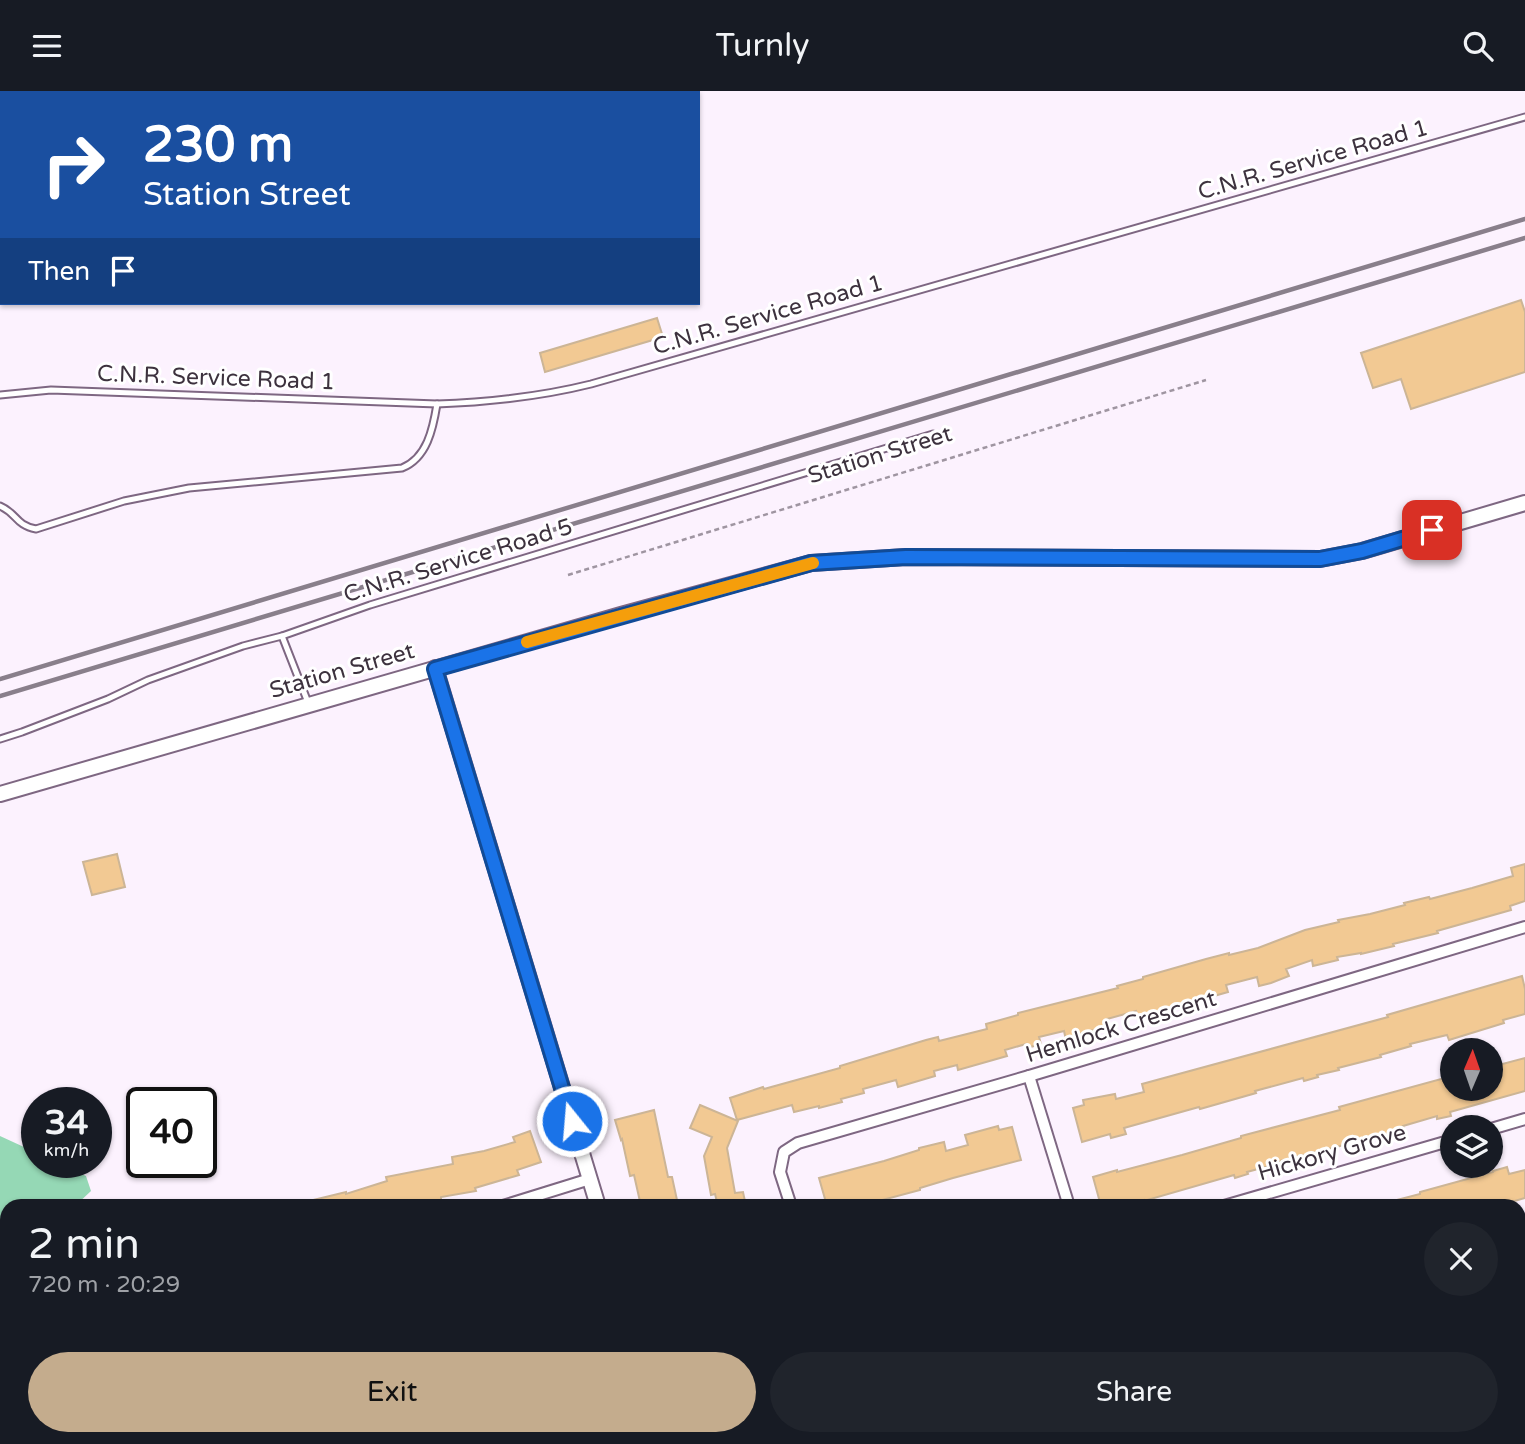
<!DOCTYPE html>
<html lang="en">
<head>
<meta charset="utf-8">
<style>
  body { margin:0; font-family:"Varela Round",sans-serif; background:#20242c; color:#f1f3f6; height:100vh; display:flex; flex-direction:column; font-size:26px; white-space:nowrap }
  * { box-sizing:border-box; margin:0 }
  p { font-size:23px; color:#9ea1a6 }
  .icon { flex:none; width:38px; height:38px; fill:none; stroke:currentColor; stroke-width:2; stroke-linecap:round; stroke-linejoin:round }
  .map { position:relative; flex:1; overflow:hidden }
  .panel { position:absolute; left:0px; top:1108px; width:1526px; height:247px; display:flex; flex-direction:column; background:#171b24; border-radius:21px 21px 0 0; box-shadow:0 2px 5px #0004 }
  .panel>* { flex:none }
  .hud { position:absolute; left:0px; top:0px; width:700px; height:214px; box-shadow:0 2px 5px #0004; background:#1a4fa0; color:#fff; overflow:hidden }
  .needle { width:46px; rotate:2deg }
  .tools { position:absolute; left:1440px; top:947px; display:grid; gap:14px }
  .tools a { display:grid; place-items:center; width:63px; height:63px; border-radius:50%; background:#171b24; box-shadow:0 2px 5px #0004; font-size:35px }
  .speed { position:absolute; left:21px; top:996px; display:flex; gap:14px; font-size:35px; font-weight:700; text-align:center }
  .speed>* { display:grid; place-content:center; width:91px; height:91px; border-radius:50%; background:#171b24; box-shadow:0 2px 5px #0004; line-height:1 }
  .speed small { font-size:18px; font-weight:400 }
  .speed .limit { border:4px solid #111; border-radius:10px; background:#fff; color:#111 }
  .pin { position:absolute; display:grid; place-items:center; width:60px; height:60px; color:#fff; margin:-30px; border-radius:14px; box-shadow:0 4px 10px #0006 }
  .me { position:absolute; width:77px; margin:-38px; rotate:343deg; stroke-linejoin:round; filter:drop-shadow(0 0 5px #0008) }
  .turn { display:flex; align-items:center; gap:24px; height:147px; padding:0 28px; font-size:32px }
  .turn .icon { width:91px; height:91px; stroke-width:2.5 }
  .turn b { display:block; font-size:49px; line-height:60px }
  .then { display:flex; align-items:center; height:66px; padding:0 28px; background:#0003; gap:14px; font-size:26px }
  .round { display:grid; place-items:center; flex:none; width:74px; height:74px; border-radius:37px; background:#20242c }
  .summary { display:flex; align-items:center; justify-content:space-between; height:119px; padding:0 28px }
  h1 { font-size:42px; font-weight:600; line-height:52px }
  .button { display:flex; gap:14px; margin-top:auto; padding:14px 28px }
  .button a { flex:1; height:80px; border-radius:42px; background:#c4ac8d; color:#111; font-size:28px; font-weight:600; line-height:80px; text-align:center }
  .button a+a { background:#20242c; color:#f1f3f6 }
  header { display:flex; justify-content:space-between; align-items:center; height:91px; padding:0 28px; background:#171b24; font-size:32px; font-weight:600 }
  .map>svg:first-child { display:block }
</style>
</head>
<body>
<header><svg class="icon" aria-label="menu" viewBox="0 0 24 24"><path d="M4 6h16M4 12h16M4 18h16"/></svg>Turnly<svg class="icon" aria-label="search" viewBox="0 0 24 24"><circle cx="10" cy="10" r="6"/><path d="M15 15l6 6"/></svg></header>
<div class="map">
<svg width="1525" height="1353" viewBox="0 0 1525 1353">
  <rect width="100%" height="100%" fill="#fcf2fe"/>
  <g fill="#95d8b5">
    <polygon points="0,1045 37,1062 37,1071 55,1071 86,1085 91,1100 75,1115 7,1115 7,1147 0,1150"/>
    <polygon points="60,1348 399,1348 402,1353 42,1353"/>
  </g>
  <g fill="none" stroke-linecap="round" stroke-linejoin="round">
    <g stroke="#77c0dc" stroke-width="4.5">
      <polyline points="347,1348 351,1353"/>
      <polyline points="198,1353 219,1348"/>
    </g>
  </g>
  <g fill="#f2c993" stroke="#ccb596" stroke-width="2">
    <polygon points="1521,209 1525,221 1525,281 1411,318 1401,288 1373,297 1361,262"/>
    <polygon points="657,227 663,246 545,281 540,262"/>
    <polygon points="117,763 125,796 92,804 83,771"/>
    <polygon points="1525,773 1525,810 1510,815 1511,819 1437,840 1438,842 1393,853 1394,855 1361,863 1361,862 1337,866 1338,869 1313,875 1312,869 1286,878 1289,885 1271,892 1259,895 1257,886 1226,894 1228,901 1151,923 1151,925 1138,928 1136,920 1107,928 1109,935 1079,943 1080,946 1066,949 1064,940 1039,946 1041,953 1027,957 1026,953 1005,959 1007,965 958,979 957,974 934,980 935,985 898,996 896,989 863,998 864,1002 841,1008 842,1011 819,1017 819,1015 794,1021 792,1014 737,1029 730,1007 763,996 764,998 840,977 840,975 926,949 938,946 939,950 987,938 986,933 1018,924 1018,922 1118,897 1117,895 1143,888 1143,886 1206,868 1229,862 1229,864 1258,857 1305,839 1339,831 1338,829 1370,823 1405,814 1404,812 1429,806 1430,808 1472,797 1513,785 1511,777"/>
    <polygon points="1522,885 1525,898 1525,923 1503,929 1504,932 1449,949 1447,944 1410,953 1411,955 1380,964 1381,966 1338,977 1339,979 1317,984 1318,986 1304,990 1303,987 1255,1000 1256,1002 1200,1018 1199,1016 1124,1037 1126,1043 1111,1047 1110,1043 1082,1051 1073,1017 1084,1014 1083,1009 1115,1003 1116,1008 1144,1001 1142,993 1388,926 1387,924"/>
    <polygon points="1525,967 1525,1000 1450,1021 1451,1025 1437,1028 1437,1025 1403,1035 1404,1039 1276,1071 1277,1073 1247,1081 1248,1083 1235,1087 1234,1084 1144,1110 1144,1109 1123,1115 1101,1115 1093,1086 1117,1079 1117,1081 1182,1064 1241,1047 1241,1045 1340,1019 1339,1016 1452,985 1452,998 1491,998 1491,976"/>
    <polygon points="700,1014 738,1030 727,1057 735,1102 743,1101 746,1115 718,1115 715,1103 711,1104 704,1065 712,1046 690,1037"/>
    <polygon points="654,1019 668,1086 672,1086 677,1109 650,1115 641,1115 634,1084 630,1085 622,1048 621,1049 615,1029"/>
    <polygon points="998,1035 999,1039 1012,1036 1021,1069 953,1087 920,1097 920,1099 860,1115 827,1115 819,1087 884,1070 919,1059 919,1057 944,1051 946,1060 968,1054 965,1044"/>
    <polygon points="530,1040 541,1071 517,1079 519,1084 475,1097 476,1100 441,1106 441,1110 414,1115 306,1115 305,1111 346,1101 346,1103 387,1090 386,1086 453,1073 452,1066 484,1060 515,1051 513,1046"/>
    <polygon points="1507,1076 1509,1083 1525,1079 1525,1107 1497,1115 1389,1115 1389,1111 1420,1103 1420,1101 1493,1081 1493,1080"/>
  </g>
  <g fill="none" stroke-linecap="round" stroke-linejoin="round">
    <g stroke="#7e6782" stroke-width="9">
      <g id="service">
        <path d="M 0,304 L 51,299 L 437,313 C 491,311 539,306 591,293 L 1525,26"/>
        <path d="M 0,415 C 17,422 15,434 36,438 L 124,410 L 189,397 L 402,377 C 427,367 433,338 437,313"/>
        <polyline points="282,545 309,614"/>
        <polyline points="0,648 22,641 108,608 148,589 243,555 282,545 370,514 933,343"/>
      </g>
    </g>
    <g stroke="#7e6782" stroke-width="14">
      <g id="minor">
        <polyline points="1029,985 1069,1115"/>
        <polyline points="1491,1038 1525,1028"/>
        <polyline points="503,1115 590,1088"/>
        <polyline points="791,1115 780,1081 784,1061 798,1052 1029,985 1525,836"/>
        <polyline points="1224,1115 1452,1049"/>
        <polyline points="0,1265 7,1263"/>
        <polyline points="1519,1304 1525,1303"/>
        <polyline points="871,1348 874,1353"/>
      </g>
    </g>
    <g stroke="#7e6782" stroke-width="18">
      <g id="tertiary">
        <polyline points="435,577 598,1115"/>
        <polyline points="0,703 621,524 811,472 906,466 1320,468 1362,460 1525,412"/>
        <polyline points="671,1348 673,1353"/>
      </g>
    </g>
    <g stroke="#7e6782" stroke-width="19">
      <g id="secondary">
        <polyline points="325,2 330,0"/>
        <polyline points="0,100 2,100"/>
      </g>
    </g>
    <g stroke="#9f95a1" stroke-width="2.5" stroke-dasharray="5 3.5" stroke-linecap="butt">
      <polyline points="568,484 1206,289"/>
      <polyline points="1160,1353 1161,1348"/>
    </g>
    <use href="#service" stroke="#fff" stroke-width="5"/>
    <use href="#minor" stroke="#fff" stroke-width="10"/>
    <use href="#tertiary" stroke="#fff" stroke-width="14"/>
    <use href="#secondary" stroke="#fff" stroke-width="16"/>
    <g stroke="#897f8b" stroke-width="4.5">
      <polyline points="0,588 1525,128"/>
      <polyline points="0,605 1525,147"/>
    </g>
  </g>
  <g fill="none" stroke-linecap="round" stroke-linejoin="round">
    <g stroke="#114b97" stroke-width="18">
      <polyline id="route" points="572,1030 435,578 811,472 906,466 1320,468 1362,460 1432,439"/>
    </g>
    <use href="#route" stroke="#1a73e8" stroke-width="12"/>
    <polyline stroke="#f59e0b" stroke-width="12" points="527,551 813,472"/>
  </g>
  <g text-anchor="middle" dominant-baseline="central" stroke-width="6" stroke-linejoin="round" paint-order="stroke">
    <g font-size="23" fill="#3d323e" stroke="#fff">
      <text transform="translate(1313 69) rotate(-16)">C.N.R. Service Road 1</text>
      <text transform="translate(768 224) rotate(-16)">C.N.R. Service Road 1</text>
      <text transform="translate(216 287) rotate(2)">C.N.R. Service Road 1</text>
      <text transform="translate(880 364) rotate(-17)">Station Street</text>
      <text transform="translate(458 470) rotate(-17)">C.N.R. Service Road 5</text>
      <text transform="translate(342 580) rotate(-16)">Station Street</text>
      <text transform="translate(1121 936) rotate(-17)">Hemlock Crescent</text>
      <text transform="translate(1332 1062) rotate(-16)">Hickory Grove</text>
    </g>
  </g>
</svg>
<div class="tools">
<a><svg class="needle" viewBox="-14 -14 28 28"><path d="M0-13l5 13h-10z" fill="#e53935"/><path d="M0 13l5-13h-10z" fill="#9ea1a6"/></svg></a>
<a><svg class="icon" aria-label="layers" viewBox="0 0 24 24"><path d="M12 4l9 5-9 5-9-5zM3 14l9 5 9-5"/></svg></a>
</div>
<div class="speed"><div>34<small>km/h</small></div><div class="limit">40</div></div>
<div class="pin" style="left:1432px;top:439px;background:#d93025"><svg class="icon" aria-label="arrive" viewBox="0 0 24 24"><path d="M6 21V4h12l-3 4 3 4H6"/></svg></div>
<svg class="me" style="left:572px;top:1030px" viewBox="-20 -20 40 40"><circle r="17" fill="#1a73e8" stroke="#fff" stroke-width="3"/><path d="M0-11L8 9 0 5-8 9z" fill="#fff"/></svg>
<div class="hud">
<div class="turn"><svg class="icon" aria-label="right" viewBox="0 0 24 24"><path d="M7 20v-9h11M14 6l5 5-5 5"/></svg><div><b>230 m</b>Station Street</div></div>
<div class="then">Then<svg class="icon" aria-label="arrive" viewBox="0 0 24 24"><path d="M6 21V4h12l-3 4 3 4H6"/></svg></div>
</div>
<section class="panel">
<div class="summary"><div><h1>2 min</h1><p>720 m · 20:29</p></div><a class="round"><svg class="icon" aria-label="close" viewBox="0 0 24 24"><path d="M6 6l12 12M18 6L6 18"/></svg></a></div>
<div class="button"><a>Exit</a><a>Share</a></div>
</section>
</div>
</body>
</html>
